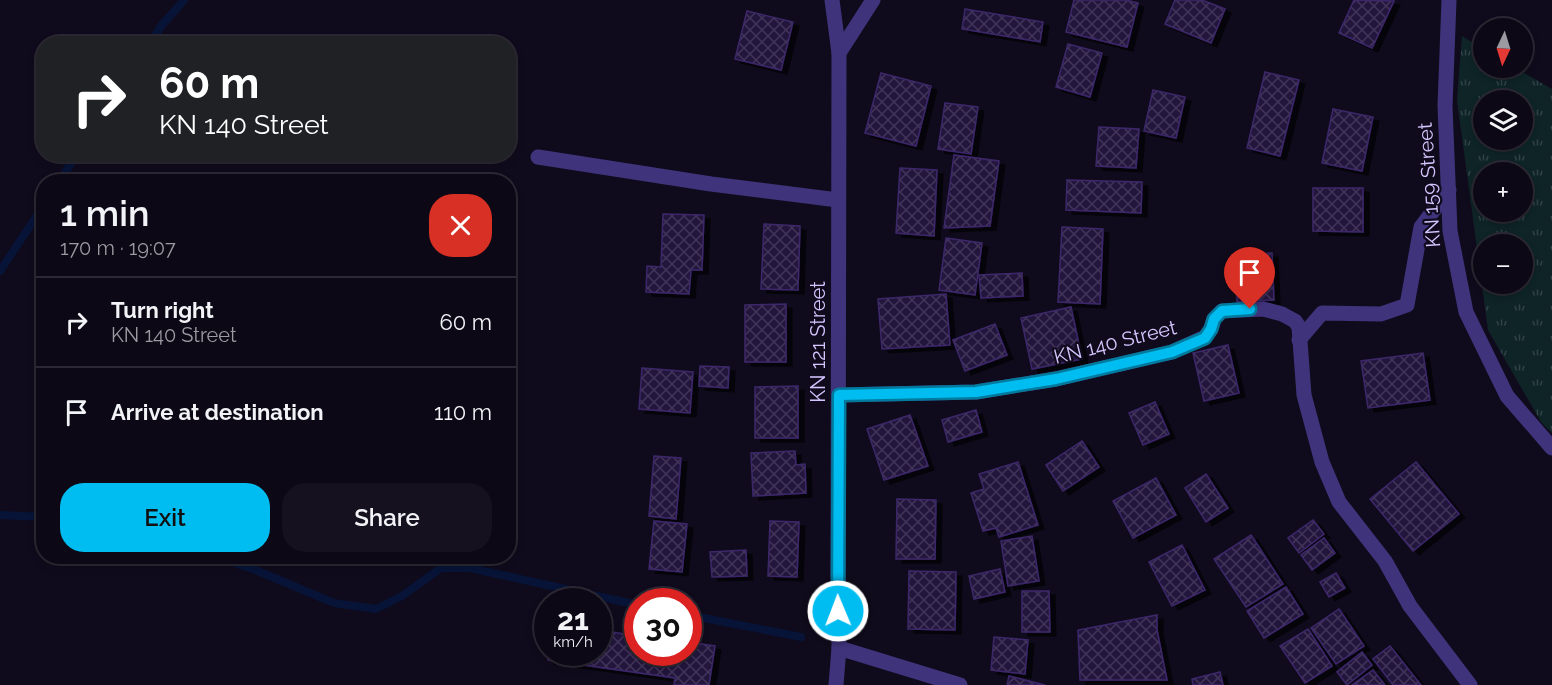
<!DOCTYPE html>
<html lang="en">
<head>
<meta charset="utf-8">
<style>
  body { margin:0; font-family:Raleway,sans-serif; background:#15111e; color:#f1f3f6; height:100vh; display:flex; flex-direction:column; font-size:22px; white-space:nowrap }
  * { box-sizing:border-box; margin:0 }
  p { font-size:20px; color:#9a9aa0 }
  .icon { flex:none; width:33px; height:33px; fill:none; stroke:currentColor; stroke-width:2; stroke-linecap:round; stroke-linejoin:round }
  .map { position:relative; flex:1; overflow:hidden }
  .drawer { position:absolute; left:36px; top:174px; width:480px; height:390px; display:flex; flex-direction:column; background:#0c0815; border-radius:24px; box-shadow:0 3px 9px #0003,0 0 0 2px #2c2934 }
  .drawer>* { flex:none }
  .hud { position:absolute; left:36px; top:36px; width:480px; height:126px; border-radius:24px; box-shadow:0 3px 9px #0003,0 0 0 2px #2c2934; background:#202124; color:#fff; overflow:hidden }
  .needle { width:39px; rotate:184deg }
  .controls { position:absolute; left:1473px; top:18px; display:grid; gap:12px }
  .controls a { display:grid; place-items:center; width:60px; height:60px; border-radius:50%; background:#0c0815; box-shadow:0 3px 9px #0003,0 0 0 2px #2c2934; font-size:30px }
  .speed { position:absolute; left:534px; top:588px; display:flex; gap:12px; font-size:30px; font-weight:700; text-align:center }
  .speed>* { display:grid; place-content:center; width:78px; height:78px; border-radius:50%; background:#0c0815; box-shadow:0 3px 9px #0003,0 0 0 2px #2c2934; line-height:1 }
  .speed small { font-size:15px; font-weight:400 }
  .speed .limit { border:9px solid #d22; background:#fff; color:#111 }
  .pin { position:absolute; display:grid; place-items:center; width:51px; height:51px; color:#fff; margin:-62px -26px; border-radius:50% 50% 50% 0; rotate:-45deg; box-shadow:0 0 6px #0007 }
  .pin .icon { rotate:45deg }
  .me { position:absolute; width:66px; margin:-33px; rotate:359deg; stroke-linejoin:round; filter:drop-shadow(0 0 4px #0008) }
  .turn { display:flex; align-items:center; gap:21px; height:126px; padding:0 24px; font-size:27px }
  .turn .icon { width:78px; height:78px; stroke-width:2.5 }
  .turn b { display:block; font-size:42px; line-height:51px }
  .round { display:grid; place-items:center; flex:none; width:63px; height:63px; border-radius:24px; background:#15111e }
  .summary { display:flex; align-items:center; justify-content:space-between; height:102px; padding:0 24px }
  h1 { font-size:36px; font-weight:600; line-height:45px }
  .button { display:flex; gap:12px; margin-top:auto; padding:12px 24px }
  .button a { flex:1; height:69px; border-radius:24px; background:#00bdf1; color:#111; font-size:24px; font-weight:600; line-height:69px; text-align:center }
  .button a+a { background:#15111e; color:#f1f3f6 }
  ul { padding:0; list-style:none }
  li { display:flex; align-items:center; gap:18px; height:90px; padding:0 24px; border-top:2px solid #2c2934 }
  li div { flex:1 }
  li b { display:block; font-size:22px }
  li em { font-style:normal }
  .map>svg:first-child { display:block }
</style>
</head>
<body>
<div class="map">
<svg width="1552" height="685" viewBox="0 0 1552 685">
  <defs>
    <pattern id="grass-tufts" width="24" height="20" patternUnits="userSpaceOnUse" patternTransform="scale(1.5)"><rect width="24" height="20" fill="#0e2426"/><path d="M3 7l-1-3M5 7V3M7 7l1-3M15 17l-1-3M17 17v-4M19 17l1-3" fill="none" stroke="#304247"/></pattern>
    <pattern id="building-cross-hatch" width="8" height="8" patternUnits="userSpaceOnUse" patternTransform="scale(1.5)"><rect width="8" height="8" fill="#23163d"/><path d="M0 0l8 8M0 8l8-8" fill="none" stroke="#42365a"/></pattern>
    <filter id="shadow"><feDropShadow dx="6" dy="4" stdDeviation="0" flood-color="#0009"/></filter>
  </defs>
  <rect width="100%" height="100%" fill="#100b1c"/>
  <path fill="url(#grass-tufts)" fill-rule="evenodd" d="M 1462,36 L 1483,49 L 1484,68 L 1515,68 L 1552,89 L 1552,433 L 1541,422 L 1488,330 L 1457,100 ZM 1484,100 L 1522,100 L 1522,140 L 1484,140 ZM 1484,172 L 1522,172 L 1522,212 L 1484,212 ZM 1484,244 L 1522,244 L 1522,284 L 1484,284 Z"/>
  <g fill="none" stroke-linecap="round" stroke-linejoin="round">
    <g stroke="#071438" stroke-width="8">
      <polyline points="150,44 162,25 184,0"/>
      <polyline points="59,182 77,154"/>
      <polyline points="0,271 44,205"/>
      <polyline points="0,515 44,517"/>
      <polyline points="213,556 258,571 334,603 376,609 402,596 441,568 470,568 638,605"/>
      <polyline points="688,615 801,637"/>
    </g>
  </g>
  <g fill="url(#building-cross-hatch)" stroke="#3c286a" stroke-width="1.5" filter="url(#shadow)">
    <polygon points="1074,0 1126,0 1138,3 1127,47 1066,32"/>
    <polygon points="1175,0 1202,0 1225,9 1211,43 1165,24"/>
    <polygon points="1354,0 1394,1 1372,48 1339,33"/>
    <polygon points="965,9 1043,22 1040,42 962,29"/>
    <polygon points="747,11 793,22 781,70 735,59"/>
    <polygon points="1068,44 1102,53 1090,97 1056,87"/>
    <polygon points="1265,72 1299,80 1280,156 1247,148"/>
    <polygon points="881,73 931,86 916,146 865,133"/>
    <polygon points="1153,90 1185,97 1176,138 1144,131"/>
    <polygon points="945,103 978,107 971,154 938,149"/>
    <polygon points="1333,109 1373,117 1362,171 1322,163"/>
    <polygon points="1099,127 1139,129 1136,168 1096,166"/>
    <polygon points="954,155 999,161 990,226 944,228"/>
    <polygon points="900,168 937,170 934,236 896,233"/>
    <polygon points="1067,180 1142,182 1141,213 1066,210"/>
    <polygon points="1313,188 1363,188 1363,232 1313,231"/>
    <polygon points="663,214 704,215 702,270 691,270 689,294 646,292 647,266 661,267"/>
    <polygon points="764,224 800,226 798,290 761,289"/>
    <polygon points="1062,227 1103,229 1100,304 1058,302"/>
    <polygon points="946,238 982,243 975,295 939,290"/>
    <polygon points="1272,253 1274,300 1237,302 1236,255"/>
    <polygon points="1022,273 1023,296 981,298 979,275"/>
    <polygon points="946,294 950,345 882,349 878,299"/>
    <polygon points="786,304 786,362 745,362 745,305"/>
    <polygon points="1071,307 1082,359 1032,369 1021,318"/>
    <polygon points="995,324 1007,355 965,371 953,340"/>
    <polygon points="1228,345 1239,393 1204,401 1193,353"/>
    <polygon points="1423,353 1430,400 1368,408 1361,361"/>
    <polygon points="700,366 729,367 728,388 699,386"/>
    <polygon points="642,368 693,372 690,413 639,409"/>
    <polygon points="798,386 798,438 755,438 755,387"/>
    <polygon points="1155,402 1169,434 1143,445 1129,413"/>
    <polygon points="976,410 982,432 948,442 942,420"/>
    <polygon points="910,415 928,466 884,480 867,429"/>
    <polygon points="1082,441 1099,467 1063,491 1046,465"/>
    <polygon points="795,451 796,465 805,464 806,493 753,496 751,453"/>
    <polygon points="654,456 681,458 676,519 649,516"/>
    <polygon points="1018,462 1038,525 999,537 996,528 983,531 971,493 984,489 979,474"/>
    <polygon points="1416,462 1459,514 1413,551 1370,499"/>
    <polygon points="1206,474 1228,508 1206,522 1185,488"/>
    <polygon points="1156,478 1176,515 1133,538 1113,501"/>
    <polygon points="897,499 936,500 935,559 896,559"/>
    <polygon points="1313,520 1324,534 1299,553 1288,538"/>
    <polygon points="654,521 687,524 682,572 649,569"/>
    <polygon points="770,521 799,522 797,577 768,576"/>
    <polygon points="1251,535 1283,584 1246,607 1214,559"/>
    <polygon points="1032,536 1039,581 1008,586 1001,541"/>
    <polygon points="1324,538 1335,553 1312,570 1301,555"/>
    <polygon points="1182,545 1205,590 1172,606 1149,562"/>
    <polygon points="746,550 747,576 712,577 710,552"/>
    <polygon points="1000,569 1005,592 974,599 969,576"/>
    <polygon points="909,571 956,572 955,630 908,629"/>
    <polygon points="1336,573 1345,588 1329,597 1320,582"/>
    <polygon points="1286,587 1303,614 1264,638 1247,611"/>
    <polygon points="1022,591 1049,591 1050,632 1022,632"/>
    <polygon points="1339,609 1364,646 1336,664 1311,628"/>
    <polygon points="1157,615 1157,630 1167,680 1080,680 1078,630"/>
    <polygon points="1308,629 1332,666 1305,683 1280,646"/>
    <polygon points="598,630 638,636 638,652 688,652 688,642 715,646 709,685 674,685 675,678 548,660 549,652 598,652"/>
    <polygon points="994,637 1028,640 1025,674 991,670"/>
    <polygon points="1390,646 1421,685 1393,685 1373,659"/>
    <polygon points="1362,652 1372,665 1347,685 1337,672"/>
    <polygon points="1373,670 1385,685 1352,685"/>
    <polygon points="1220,672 1223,685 1193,685 1192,679"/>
    <polygon points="1009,676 1045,685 1007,685"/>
  </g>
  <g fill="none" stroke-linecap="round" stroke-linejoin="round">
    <g stroke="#3f347c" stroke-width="15">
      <polyline points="832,0 839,53 838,573 839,648 836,685"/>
      <polyline points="1449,0 1445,106 1450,231 1466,312 1507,396 1552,448"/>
      <polyline points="839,53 873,0"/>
      <polyline points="538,157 711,184 838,200"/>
      <polyline points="1299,340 1322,313 1381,314 1407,305 1421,227 1449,190"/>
      <polyline points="839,395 976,392 1056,379 1172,352 1205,337 1211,329 1214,319 1222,311 1263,309 1282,314 1295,321 1299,327 1304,395 1322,462 1339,502 1385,561 1410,606 1470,685"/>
      <polyline points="839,648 960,685"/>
    </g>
  </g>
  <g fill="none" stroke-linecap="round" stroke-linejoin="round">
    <g stroke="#007b9d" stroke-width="15">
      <polyline id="route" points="838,611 839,395 976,392 1056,379 1172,352 1205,338 1211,329 1214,319 1222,311 1250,309"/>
    </g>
    <use href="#route" stroke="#00bdf1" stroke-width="10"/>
  </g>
  <g text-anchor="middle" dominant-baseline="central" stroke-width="4.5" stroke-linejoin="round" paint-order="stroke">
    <g font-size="20" fill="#d3c6ff" stroke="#100b1c">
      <text transform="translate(1429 185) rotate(-94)">KN 159 Street</text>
      <text transform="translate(818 342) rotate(-90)">KN 121 Street</text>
      <text transform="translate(1115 342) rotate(-14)">KN 140 Street</text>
    </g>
  </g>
</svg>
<div class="controls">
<a><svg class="needle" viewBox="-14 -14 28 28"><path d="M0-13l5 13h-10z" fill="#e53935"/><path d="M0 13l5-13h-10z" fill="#9a9aa0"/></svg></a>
<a><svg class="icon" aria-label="layers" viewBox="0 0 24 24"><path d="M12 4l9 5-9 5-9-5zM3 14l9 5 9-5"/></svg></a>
<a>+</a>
<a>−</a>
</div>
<div class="speed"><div>21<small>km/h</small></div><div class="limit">30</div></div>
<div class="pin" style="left:1250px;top:309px;background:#d93025"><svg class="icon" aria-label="arrive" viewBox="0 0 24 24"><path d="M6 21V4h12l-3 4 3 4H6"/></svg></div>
<svg class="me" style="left:838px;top:611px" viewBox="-20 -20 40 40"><circle r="17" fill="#00bdf1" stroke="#fff" stroke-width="3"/><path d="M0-11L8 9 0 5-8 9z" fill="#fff"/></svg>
<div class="hud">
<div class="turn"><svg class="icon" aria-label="right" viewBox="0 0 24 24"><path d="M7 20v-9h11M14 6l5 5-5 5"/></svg><div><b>60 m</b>KN 140 Street</div></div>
</div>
<section class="drawer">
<div class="summary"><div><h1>1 min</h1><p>170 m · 19:07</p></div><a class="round" style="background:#d93025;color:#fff"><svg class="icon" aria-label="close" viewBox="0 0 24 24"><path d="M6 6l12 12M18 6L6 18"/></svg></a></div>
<ul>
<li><svg class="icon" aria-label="right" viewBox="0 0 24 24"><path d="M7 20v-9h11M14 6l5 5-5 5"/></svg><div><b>Turn right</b><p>KN 140 Street</p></div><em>60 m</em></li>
<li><svg class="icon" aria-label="arrive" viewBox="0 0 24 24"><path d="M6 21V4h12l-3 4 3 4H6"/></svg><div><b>Arrive at destination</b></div><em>110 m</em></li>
</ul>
<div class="button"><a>Exit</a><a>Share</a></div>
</section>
</div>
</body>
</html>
